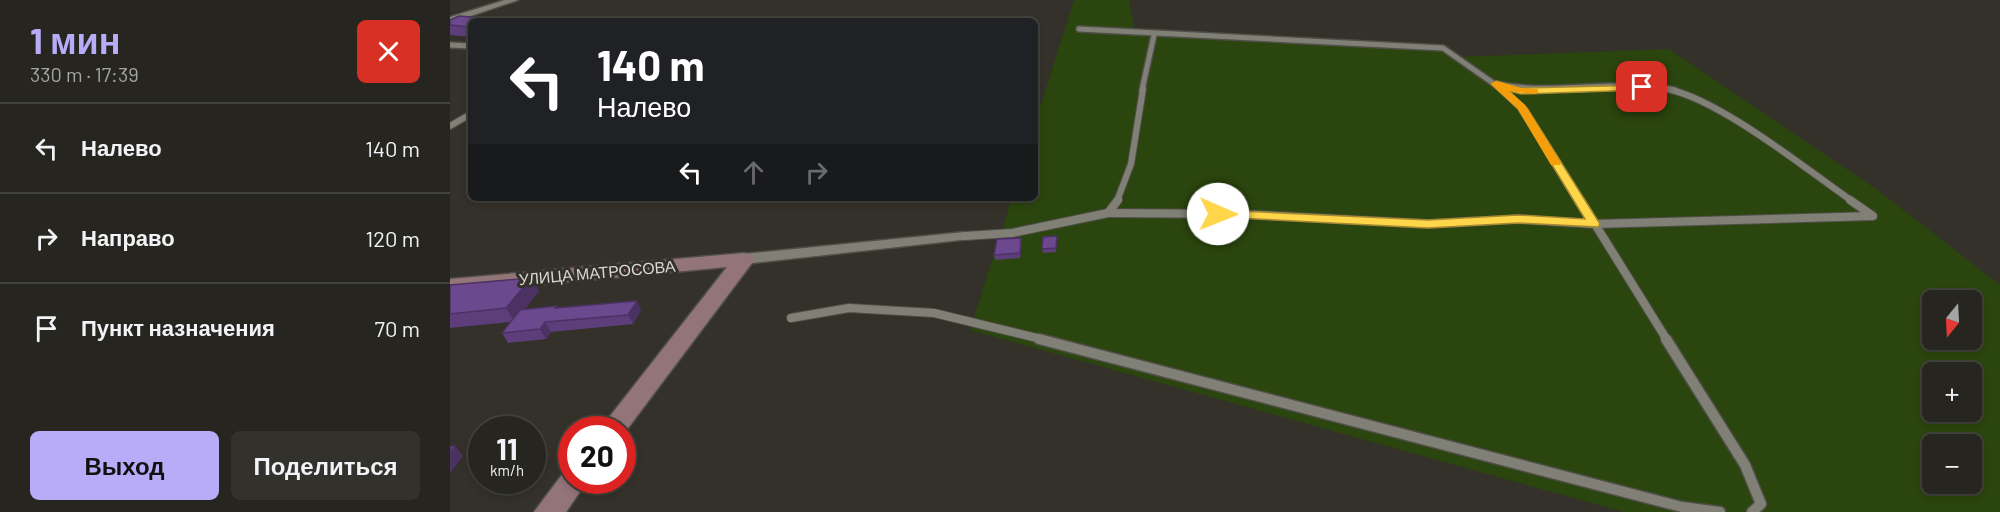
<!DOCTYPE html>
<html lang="ru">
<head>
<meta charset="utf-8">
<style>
  body { margin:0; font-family:Barlow,sans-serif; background:#32312c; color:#f1f3f6; height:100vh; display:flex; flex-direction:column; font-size:22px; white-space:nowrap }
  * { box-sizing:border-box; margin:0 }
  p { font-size:20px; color:#a4a5a4 }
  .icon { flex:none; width:33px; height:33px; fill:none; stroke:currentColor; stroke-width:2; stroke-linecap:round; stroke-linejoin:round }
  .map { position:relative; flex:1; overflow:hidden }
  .sheet { display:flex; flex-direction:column; background:#26251f; width:450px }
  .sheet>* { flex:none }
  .hud { position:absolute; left:18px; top:18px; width:570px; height:183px; border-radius:9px; box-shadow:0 3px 9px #0003,0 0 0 2px #42423d; background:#202124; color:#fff; overflow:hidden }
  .needle { width:39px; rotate:198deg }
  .tools { position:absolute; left:1472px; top:290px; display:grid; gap:12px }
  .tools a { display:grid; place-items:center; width:60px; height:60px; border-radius:9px; background:#26251f; box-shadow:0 3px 9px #0003,0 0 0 2px #42423d; font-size:30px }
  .speed { position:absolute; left:18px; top:416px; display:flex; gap:12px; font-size:30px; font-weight:700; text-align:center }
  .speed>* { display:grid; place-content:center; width:78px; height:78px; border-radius:50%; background:#26251f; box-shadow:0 3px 9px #0003,0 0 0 2px #42423d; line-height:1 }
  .speed small { font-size:15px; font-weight:400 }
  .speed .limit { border:9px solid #d22; background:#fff; color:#111 }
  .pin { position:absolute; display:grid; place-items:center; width:51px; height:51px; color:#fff; margin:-26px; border-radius:12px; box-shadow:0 3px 9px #0006 }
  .me { position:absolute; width:66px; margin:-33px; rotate:91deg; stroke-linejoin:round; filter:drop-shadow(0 0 4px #0008) }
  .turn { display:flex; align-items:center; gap:21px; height:126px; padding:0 30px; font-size:27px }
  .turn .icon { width:78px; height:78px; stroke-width:2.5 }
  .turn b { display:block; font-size:42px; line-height:51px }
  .lanes { display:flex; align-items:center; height:57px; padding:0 30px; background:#0003; justify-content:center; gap:30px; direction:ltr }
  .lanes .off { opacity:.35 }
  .round { display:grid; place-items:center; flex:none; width:63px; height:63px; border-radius:9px; background:#32312c }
  .headline { display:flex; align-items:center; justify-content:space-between; height:102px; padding:0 30px }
  h1 { font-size:36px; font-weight:700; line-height:45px; color:#b8abf7 }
  .cta { display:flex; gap:12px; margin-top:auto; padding:12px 30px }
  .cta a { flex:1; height:69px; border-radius:9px; background:#b8abf7; color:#111; font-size:24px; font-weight:700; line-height:69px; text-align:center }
  .cta a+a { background:#32312c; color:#f1f3f6 }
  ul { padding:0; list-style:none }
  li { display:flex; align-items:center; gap:18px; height:90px; padding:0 30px; border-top:2px solid #42423d }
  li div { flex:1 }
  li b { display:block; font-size:22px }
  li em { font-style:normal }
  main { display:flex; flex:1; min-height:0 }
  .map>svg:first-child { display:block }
</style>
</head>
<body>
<main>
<section class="sheet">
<div class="headline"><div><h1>1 мин</h1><p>330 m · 17:39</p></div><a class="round" style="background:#d93025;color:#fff"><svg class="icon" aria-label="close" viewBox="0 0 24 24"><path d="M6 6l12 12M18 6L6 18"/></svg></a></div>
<ul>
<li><svg class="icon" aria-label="left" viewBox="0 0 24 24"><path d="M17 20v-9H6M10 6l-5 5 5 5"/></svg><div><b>Налево</b></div><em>140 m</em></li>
<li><svg class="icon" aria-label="right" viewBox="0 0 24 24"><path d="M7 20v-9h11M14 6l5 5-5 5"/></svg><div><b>Направо</b></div><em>120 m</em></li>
<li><svg class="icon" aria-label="arrive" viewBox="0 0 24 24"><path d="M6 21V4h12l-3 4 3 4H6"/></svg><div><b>Пункт назначения</b></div><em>70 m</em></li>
</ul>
<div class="cta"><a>Выход</a><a>Поделиться</a></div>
</section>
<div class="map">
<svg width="1550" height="512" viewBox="0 0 1550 512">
  <rect width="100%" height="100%" fill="#333129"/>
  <path fill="#2b450e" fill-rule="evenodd" d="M 624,0 L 679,0 L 685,32 L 995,47 L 1007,57 L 1219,49 L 1429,191 L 1550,285 L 1550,512 L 1174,512 L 520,330 L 562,198 L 585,198 L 585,123 ZM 1482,300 L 1521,300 L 1521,339 L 1482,339 ZM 1482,372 L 1521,372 L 1521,411 L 1482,411 ZM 1482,444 L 1521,444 L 1521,483 L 1482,483 Z"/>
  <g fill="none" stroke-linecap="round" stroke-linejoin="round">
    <g stroke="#4f4e47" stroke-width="8">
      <g id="lane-far3">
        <polyline points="629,29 993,48 1053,90"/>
        <polyline points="0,45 21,46"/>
        <path d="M 1046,84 C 1105,96 1166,78 1225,90"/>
        <polyline points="692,90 704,35"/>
      </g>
    </g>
    <g stroke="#4f4e47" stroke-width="8">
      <g id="lane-far2">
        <polyline points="1051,89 1072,107 1131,201"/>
        <polyline points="1072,89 1135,89"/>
        <path d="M 1217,89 C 1269,99 1356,169 1402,201"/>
        <polyline points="0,126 21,114"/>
        <polyline points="667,201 681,164 693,89"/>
      </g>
    </g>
    <g stroke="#4f4e47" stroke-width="10">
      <g id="lane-far1">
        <polyline points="1130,200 1217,340"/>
        <polyline points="658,213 790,214 978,224 1068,219 1144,224 1423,216 1400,200"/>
        <polyline points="515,236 562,233 658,213 668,200"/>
        <polyline points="341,318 399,308 484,313 595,340"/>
      </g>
    </g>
    <g stroke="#4f4e47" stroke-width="13">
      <g id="lane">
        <polyline points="589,339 1232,507 1270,512"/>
        <polyline points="1216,339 1295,465 1311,504 1302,512"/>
      </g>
    </g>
    <g stroke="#4f4e47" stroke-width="3">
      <g id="street">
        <polygon points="55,0 68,0 0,23 0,17"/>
        <polygon points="515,232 522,236 520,239 294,264 286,259 294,254"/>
      </g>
    </g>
    <g stroke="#4f4e47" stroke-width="3">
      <g id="secondary">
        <polygon points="294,253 301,255 305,259 172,436 172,429 150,429 277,267 0,293 0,279"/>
        <polygon points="122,469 122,480 138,480 116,512 84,512 114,472"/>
      </g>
    </g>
    <use href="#lane-far3" stroke="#818077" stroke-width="5"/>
    <use href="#lane-far2" stroke="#818077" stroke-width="6"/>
    <use href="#lane-far1" stroke="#818077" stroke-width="8"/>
    <use href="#lane" stroke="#818077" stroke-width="10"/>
    <use href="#street" fill="#818077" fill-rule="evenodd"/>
    <use href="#secondary" fill="#937578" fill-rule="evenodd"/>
  </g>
  <g fill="#5d3e7a">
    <polygon points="0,20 21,21 21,37 0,35"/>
    <polygon points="607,236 606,252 593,253 592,249"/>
    <polygon points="571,238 572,242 570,258 545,260 544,255"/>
    <polygon points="81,278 89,291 75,309 108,308 191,310 183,324 101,332 96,339 58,343 52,333 61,322 0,328 0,285"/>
  </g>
  <g fill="#4c3263">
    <polygon points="571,238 572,242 570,258 570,253"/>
    <polygon points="81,278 89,291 65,322 56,308"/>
    <polygon points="187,301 191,310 183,324 178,315"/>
    <polygon points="95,322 101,332 96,339 90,329"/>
    <polygon points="5,446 13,456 0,473 0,452"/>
  </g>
  <g fill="#6c488e" stroke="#4c3263" stroke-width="1.5">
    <polygon points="9,16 73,21 21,21 21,27 0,25 0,20"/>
    <polygon points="607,236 606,248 592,249 593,237"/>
    <polygon points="571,238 570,253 544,255 547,239"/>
    <polygon points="81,278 56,308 0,314 0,285"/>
    <polygon points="187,301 178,315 95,322 90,329 52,333 70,310 107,306 105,308"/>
    <polygon points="0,446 5,446 0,452"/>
  </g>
  <polygon fill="#ffd54a" stroke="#a68a30" stroke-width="1.5" points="1046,81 1071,88 1195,85 1197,87 1192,90 1071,94 1059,91 1077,108 1150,224 1148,227 1068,223 978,228 768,217 761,214 768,210 978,220 1068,215 1135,219 1068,109 1041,84"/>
  <polygon fill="#f59e0b" points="1046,81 1071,88 1088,89 1088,93 1084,94 1059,91 1075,105 1111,163 1110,165 1101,165 1068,109 1041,84"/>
  <g text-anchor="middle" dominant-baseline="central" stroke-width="6" stroke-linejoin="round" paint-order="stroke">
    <g font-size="16" fill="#d7d6d1" stroke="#333129">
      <text transform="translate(147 272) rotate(-5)">УЛИЦА МАТРОСОВА</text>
    </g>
  </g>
</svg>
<div class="tools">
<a><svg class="needle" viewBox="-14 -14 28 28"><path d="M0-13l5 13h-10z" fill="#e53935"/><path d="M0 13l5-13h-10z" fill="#a4a5a4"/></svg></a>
<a>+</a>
<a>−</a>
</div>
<div class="speed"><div>11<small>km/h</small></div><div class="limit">20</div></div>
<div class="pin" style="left:1192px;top:87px;background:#d93025"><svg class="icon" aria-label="arrive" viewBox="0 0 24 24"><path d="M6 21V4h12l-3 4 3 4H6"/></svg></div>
<svg class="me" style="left:768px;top:214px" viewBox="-20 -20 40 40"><circle r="19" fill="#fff"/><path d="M0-13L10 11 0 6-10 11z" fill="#ffd54a"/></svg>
<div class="hud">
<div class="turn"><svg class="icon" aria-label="left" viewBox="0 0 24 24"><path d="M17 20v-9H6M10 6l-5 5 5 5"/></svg><div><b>140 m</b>Налево</div></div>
<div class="lanes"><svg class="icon" aria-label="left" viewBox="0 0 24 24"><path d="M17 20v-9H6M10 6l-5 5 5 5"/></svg><svg class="icon off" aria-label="ahead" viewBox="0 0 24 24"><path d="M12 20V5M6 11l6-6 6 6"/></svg><svg class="icon off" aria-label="right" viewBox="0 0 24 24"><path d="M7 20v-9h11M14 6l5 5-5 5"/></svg></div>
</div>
</div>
</main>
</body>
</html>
